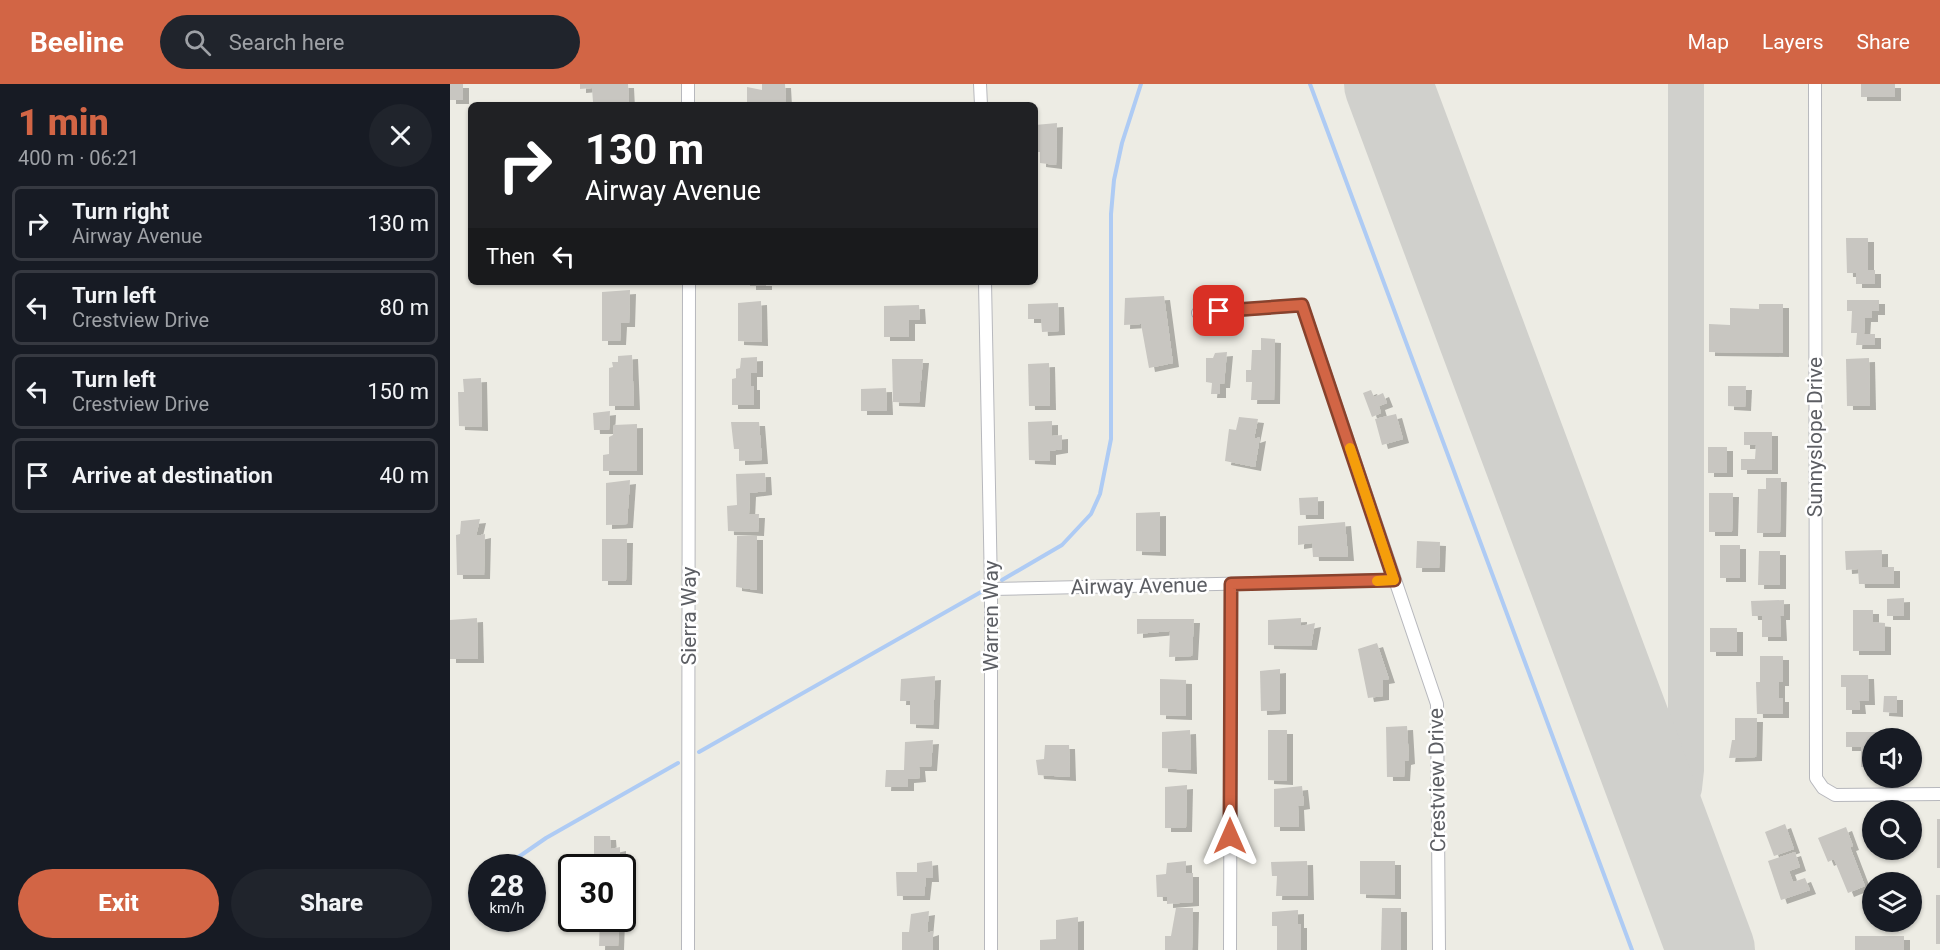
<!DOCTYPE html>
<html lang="en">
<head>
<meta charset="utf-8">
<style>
  body { margin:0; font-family:Roboto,sans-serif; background:#20242c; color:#f1f3f6; height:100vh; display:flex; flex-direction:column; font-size:22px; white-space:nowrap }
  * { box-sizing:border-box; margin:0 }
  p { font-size:20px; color:#9ea1a6 }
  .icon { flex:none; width:33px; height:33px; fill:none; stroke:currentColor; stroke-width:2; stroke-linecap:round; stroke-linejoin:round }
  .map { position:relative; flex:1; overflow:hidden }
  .details { display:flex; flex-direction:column; background:#171b24; width:450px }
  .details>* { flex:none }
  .guide { position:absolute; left:18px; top:18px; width:570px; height:183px; border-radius:9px; box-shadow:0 2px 4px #0004; background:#202124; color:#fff; overflow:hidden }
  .fabs { position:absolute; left:1412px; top:644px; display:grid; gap:12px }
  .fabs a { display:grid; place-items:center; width:60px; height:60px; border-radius:50%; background:#171b24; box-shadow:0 2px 4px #0004; font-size:30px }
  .speed { position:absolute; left:18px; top:770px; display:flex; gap:12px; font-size:30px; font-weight:700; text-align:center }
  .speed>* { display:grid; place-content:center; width:78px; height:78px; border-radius:50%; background:#171b24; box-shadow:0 2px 4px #0004; line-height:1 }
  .speed small { font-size:15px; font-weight:400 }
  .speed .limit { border:3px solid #111; border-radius:9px; background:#fff; color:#111 }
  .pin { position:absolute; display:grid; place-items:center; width:51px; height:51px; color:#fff; margin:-26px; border-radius:12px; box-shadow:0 3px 9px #0006 }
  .me { position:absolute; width:66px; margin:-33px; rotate:0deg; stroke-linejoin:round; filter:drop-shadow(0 0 4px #0008) }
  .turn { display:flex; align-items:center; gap:21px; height:126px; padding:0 18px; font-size:27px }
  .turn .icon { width:78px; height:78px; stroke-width:2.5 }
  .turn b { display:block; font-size:42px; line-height:51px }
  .then { display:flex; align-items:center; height:57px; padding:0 18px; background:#0003; gap:12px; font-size:22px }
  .round { display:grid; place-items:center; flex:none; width:63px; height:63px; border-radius:32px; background:#20242c }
  .headline { display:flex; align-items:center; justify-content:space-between; height:102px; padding:0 18px }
  h1 { font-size:36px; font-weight:800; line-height:45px; color:#d26545 }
  .button { display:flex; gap:12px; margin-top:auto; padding:12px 18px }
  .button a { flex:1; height:69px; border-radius:36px; background:#d26545; color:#fff; font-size:24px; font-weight:800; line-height:69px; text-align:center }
  .button a+a { background:#20242c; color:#f1f3f6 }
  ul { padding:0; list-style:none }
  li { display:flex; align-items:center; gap:18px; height:75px; margin:0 12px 9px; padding:0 6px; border:3px solid #363941; border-radius:9px }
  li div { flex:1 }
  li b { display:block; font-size:22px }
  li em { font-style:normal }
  header { display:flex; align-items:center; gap:36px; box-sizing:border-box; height:84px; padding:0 30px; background:#d26545; color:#fff }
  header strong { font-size:28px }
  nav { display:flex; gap:33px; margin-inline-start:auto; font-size:21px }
  .search { width:420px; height:54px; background:#20242c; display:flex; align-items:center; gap:15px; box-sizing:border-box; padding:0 21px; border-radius:33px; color:#9ea1a6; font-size:22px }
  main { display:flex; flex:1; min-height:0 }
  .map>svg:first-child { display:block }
</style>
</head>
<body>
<header>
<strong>Beeline</strong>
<div class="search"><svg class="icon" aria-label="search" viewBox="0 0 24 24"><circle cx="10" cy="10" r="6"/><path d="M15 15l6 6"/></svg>Search here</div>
<nav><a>Map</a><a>Layers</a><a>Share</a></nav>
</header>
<main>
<section class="details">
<div class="headline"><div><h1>1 min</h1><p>400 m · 06:21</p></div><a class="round"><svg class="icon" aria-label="close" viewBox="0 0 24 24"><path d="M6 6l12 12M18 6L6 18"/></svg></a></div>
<ul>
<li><svg class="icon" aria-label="right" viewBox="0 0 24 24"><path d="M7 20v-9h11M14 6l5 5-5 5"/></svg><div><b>Turn right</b><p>Airway Avenue</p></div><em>130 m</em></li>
<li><svg class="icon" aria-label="left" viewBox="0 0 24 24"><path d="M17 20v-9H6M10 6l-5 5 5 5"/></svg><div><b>Turn left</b><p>Crestview Drive</p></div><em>80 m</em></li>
<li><svg class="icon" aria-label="left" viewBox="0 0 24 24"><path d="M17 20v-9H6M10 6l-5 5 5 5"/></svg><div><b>Turn left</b><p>Crestview Drive</p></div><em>150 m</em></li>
<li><svg class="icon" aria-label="arrive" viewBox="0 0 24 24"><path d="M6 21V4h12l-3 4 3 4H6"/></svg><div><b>Arrive at destination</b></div><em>40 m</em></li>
</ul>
<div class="button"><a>Exit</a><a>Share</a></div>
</section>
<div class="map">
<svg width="1490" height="866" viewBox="0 0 1490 866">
  <defs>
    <filter id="shadow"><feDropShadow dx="6" dy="4" stdDeviation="0" flood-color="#0004"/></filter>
  </defs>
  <rect width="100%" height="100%" fill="#edece4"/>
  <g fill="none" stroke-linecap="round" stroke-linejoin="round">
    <g stroke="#aecbf4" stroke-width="4">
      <polyline points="860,0 1182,866"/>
      <polyline points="552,496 612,461 641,430 650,410 661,355 661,130 664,96 672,59 691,0"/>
      <polyline points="249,668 531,508"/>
      <polyline points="54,783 96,754 228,679"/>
      <polyline points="20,812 32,802"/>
    </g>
    <polyline stroke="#d0d0cc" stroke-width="36" points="1209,726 1228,717 1234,704 1236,686 1236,0"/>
    <polyline stroke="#d0d0cc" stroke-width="88" points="938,0 1261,866"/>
  </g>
  <g fill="#c8c6c1" filter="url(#shadow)">
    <rect x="0" y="0" width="13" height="16"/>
    <polygon points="130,0 178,0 179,20 143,18 142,4 130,5"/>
    <polygon points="312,0 335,0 336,18 297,21 297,3 312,6"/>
    <rect x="1411" y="0" width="34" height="13"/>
    <polygon points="607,39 606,81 590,79 590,68 585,68 585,41"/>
    <polygon points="1396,154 1418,154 1418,186 1425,186 1425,200 1406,200 1406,189 1397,189"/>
    <rect x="300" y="198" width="16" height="4"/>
    <polygon points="180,206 179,239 171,239 170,257 152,257 152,208"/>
    <polygon points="714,212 723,279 699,284 691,240 674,241 675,214"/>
    <polygon points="1397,216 1429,216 1429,227 1422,227 1422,234 1415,234 1414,250 1425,250 1425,261 1406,261 1407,249 1401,249 1402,227 1397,227"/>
    <polygon points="311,217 312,258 288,257 288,219"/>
    <polygon points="608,219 609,247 592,248 591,235 578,235 578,220"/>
    <polygon points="1309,220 1333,220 1333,269 1259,268 1259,240 1280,241 1280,224 1309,225"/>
    <polygon points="469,221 470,236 459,236 459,253 434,253 434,222"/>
    <polygon points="811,254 825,255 824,316 801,316 802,298 796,298 796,286 801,286 802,266 811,266"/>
    <polygon points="777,268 774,300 770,300 770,310 761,310 762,299 756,298 756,274 763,274 765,269"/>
    <polygon points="182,271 184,322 159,322 159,284 163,283 162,278 168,278 168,272"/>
    <polygon points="307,273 307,289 301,289 301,302 304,302 304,321 282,321 282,295 286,294 286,285 290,284 291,274"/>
    <polygon points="1419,274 1420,322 1397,322 1396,275"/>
    <polygon points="442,275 473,275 469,319 443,318"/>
    <polygon points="599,279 600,322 579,322 578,280"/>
    <polygon points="31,294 32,343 9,342 8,308 14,308 13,295"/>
    <polygon points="1278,302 1296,302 1295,323 1278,322"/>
    <polygon points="436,304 437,327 411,327 411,305"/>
    <polygon points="921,306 924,313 933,309 937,319 929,322 931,329 922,333 913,309"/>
    <polygon points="160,327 159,346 144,346 143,329"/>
    <polygon points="946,330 953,355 932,361 925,335"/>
    <polygon points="789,333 808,335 804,355 810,353 805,383 775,377 779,345 786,346"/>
    <polygon points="602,337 602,352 612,351 612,365 600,367 600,377 579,376 578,338"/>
    <polygon points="281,338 309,338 312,376 289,377 289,365 284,365"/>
    <polygon points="187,340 187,387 153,387 153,371 159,370 159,353 163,351 164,341"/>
    <polygon points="1294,348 1322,348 1322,386 1291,386 1291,375 1305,375 1306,361 1294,361"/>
    <rect x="1258" y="363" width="19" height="26"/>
    <polygon points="315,389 316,407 300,409 299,430 309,430 308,448 278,447 277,422 287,421 286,390"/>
    <polygon points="1316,394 1331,394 1330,449 1307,449 1308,405 1316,405"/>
    <polygon points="180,396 177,440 156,441 156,399"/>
    <polygon points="1259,409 1283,409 1282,448 1259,448"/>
    <polygon points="868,413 868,431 850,431 849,414"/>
    <polygon points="710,428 710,468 686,467 686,429"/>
    <polygon points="30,435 26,452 35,450 34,491 7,491 6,451 10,450 11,437"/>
    <polygon points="895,438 898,473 863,473 862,459 848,461 848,442"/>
    <polygon points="287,452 307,452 307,506 286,503"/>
    <polygon points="152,455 177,455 176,497 152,497"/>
    <polygon points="967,457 990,458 989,484 966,484"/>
    <rect x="1270" y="461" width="20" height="33"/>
    <polygon points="1432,466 1432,483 1444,483 1444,500 1409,500 1408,485 1396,486 1395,467"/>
    <polygon points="1309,467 1330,467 1330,501 1308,501"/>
    <polygon points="1454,514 1454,532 1437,532 1437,515"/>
    <polygon points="1334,516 1334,532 1330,532 1331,553 1312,553 1312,532 1302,532 1301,517"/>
    <polygon points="1403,526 1423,526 1423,538 1435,539 1435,567 1403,567"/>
    <polygon points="27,534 28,575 0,575 0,536"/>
    <polygon points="851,534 851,542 865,539 861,562 818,561 818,536"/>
    <polygon points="687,535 744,535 742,572 719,573 720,547 687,550"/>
    <rect x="1260" y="544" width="27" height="24"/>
    <polygon points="927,559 939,595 933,596 933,612 918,614 908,565"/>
    <polygon points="1310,572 1333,572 1333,598 1329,598 1329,614 1333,614 1333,630 1307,630 1306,598 1310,598"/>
    <polygon points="830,585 830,626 811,627 810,587"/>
    <polygon points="1391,591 1418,591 1419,617 1409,617 1410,626 1396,626 1396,603 1391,603"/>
    <polygon points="485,592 483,641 460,640 460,617 450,617 451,595"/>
    <polygon points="710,595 736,596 736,632 710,631"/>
    <polygon points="1434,612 1447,612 1447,629 1433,628"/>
    <polygon points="1285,634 1307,634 1306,673 1279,674 1282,656 1285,656"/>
    <polygon points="957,642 959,676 955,677 954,693 937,693 936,643"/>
    <polygon points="740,646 741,686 712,684 712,648"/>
    <polygon points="818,646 837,646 837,697 818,696"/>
    <polygon points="1396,648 1429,648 1429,654 1422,654 1422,683 1411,683 1411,663 1396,663"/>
    <polygon points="483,656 481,683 469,683 470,694 458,695 458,703 435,703 436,686 454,686 455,658"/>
    <polygon points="595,661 619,661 620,693 588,691 586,676 594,675"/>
    <polygon points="737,701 736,744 715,744 715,703"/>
    <polygon points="852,702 854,721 848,722 849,743 824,743 824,705"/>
    <rect x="1487" y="735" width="3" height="49"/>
    <polygon points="1335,740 1344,765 1324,772 1315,748"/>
    <polygon points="1396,743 1403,762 1400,763 1415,802 1398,809 1384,775 1378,778 1368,754"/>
    <polygon points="144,752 160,752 161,765 170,763 170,783 144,783"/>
    <polygon points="1345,768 1350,783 1339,787 1343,798 1355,794 1360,806 1331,816 1318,777"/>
    <polygon points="482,777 483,794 476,794 474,812 447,812 446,788 467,788 467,779"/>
    <polygon points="736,777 736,789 743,789 743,818 717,820 717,813 707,813 706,791 716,790 717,779"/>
    <polygon points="857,777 858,812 826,812 827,792 822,792 821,778"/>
    <polygon points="910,777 945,777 945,811 910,810"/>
    <rect x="1426" y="794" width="27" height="4"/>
    <rect x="1486" y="811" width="4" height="49"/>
    <polygon points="726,824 743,824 742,866 715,866 715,852 721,852"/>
    <polygon points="932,824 951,824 951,866 931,866"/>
    <polygon points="848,826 848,840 851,840 851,866 827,866 827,842 822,842 822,828"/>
    <polygon points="479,827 477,849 483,847 483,866 452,866 452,848 459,848 461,830"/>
    <polygon points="628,833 628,866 590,866 590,856 606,855 606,836"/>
    <polygon points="150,834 169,834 168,862 149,862"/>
    <rect x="1405" y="852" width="49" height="14"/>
  </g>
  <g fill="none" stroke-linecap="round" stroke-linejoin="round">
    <g stroke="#b7b8bd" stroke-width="14">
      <g id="street">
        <polyline points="238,0 238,21"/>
        <polyline points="530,0 531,21"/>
        <polyline points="1365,0 1366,694 1373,704 1385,711 1490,710"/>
        <polyline points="535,198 541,505 541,866"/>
        <polyline points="748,229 852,221 987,620 989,866"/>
        <polyline points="541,505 944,496"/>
        <polyline points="238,866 239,198"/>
        <polyline points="780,866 781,500"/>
      </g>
    </g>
    <use href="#street" stroke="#fff" stroke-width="12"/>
  </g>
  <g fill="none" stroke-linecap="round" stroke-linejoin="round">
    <g stroke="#88422d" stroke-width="15">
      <polyline id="route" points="769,227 852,221 944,496 781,500 780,752"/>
    </g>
    <use href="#route" stroke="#d26545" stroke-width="10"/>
    <polyline stroke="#f59e0b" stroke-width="10" points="900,364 944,496 927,497"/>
  </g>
  <g text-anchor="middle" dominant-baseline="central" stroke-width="5" stroke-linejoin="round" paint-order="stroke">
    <g font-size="21" fill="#5c5e63" stroke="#fff">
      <text transform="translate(1365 353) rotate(-90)">Sunnyslope Drive</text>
      <text transform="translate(689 502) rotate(-1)">Airway Avenue</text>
      <text transform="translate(239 532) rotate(-90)">Sierra Way</text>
      <text transform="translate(541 532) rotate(-90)">Warren Way</text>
      <text transform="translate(987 696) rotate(-91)">Crestview Drive</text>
    </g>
  </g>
</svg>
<div class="fabs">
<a><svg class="icon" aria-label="sound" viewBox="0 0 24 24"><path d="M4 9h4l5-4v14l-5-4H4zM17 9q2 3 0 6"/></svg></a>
<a><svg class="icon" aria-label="search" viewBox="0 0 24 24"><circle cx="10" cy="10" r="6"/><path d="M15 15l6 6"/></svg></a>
<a><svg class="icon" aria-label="layers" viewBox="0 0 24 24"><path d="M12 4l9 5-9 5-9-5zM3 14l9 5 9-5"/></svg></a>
</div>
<div class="speed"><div>28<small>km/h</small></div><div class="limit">30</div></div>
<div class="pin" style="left:769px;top:227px;background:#d93025"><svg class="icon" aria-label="arrive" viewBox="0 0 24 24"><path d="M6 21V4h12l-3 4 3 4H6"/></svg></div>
<svg class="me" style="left:780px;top:752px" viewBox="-20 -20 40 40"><path d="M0-17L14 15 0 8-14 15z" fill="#d26545" stroke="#fff" stroke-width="4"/></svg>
<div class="guide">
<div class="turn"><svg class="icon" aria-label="right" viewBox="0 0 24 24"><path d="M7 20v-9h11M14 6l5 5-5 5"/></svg><div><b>130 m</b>Airway Avenue</div></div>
<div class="then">Then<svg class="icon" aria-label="left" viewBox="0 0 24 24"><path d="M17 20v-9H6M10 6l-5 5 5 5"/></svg></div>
</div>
</div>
</main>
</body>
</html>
